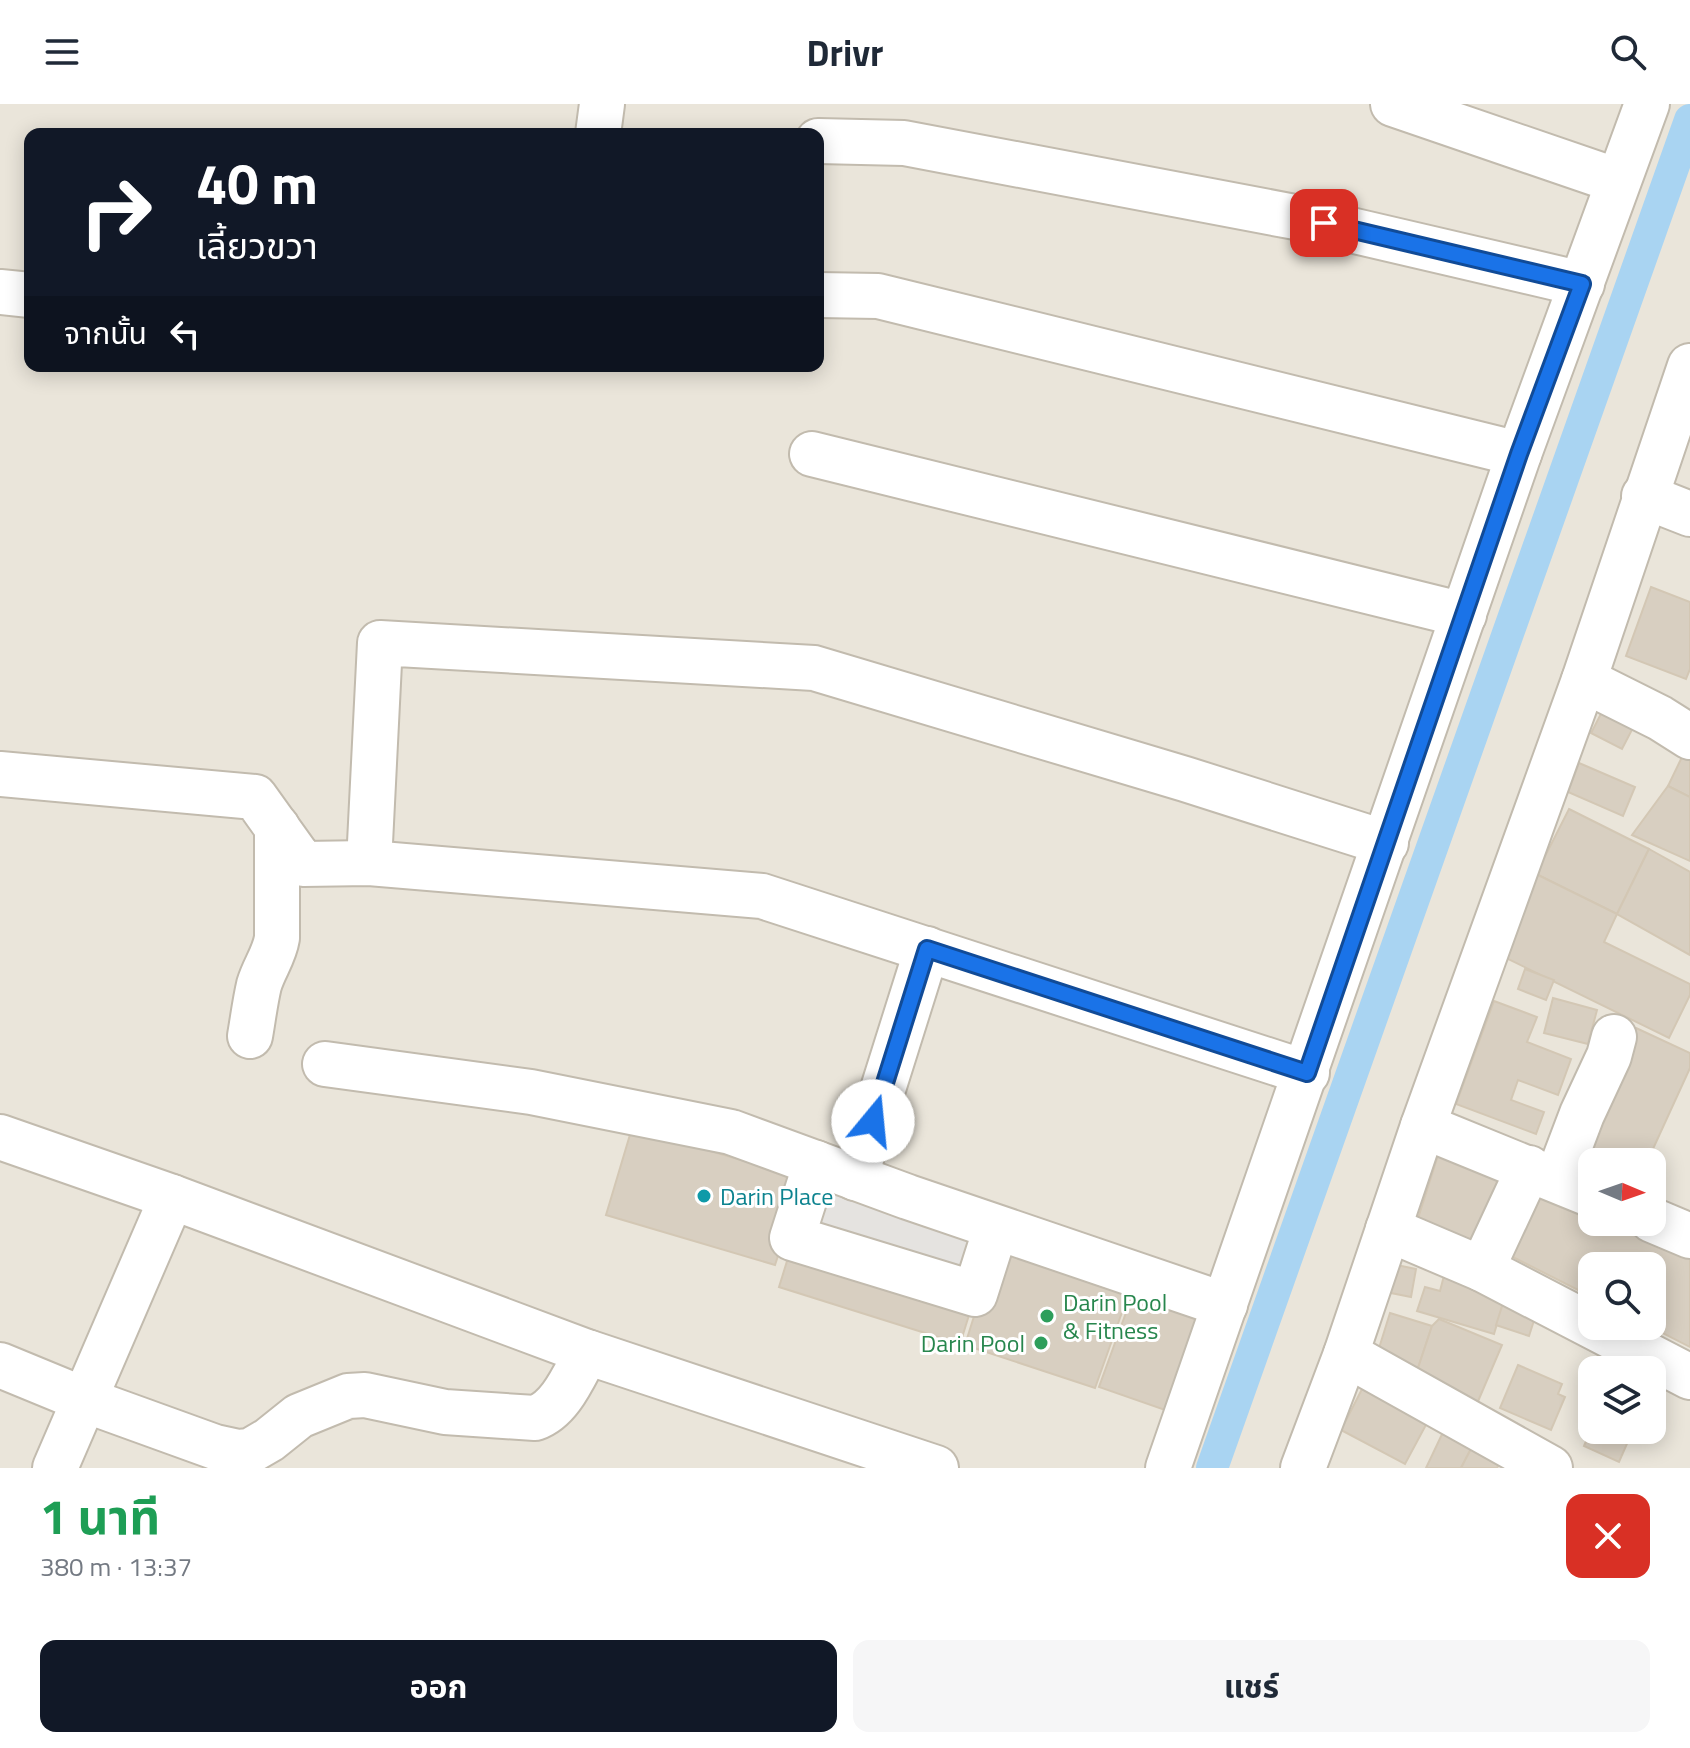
<!DOCTYPE html>
<html lang="th">
<head>
<meta charset="utf-8">
<style>
  body { margin:0; font-family:"Titillium Web","Noto Sans Thai",sans-serif; background:#f6f6f7; color:#1f2937; height:100vh; display:flex; flex-direction:column; font-size:30px; white-space:nowrap }
  * { box-sizing:border-box; margin:0 }
  p { font-size:26px; color:#747a83 }
  .icon { flex:none; width:44px; height:44px; fill:none; stroke:currentColor; stroke-width:2; stroke-linecap:round; stroke-linejoin:round }
  .map { position:relative; height:1364px; overflow:hidden }
  .drawer { display:flex; flex-direction:column; background:#fff; flex:1 }
  .drawer>* { flex:none }
  .guide { position:absolute; left:24px; top:24px; width:800px; height:244px; border-radius:16px; box-shadow:0 4px 20px #0003; background:#111827; color:#fff; overflow:hidden }
  .needle { width:52px; rotate:92deg }
  .buttons { position:absolute; left:1578px; top:1044px; display:grid; gap:16px }
  .buttons a { display:grid; place-items:center; width:88px; height:88px; border-radius:16px; background:#fff; box-shadow:0 4px 20px #0003; font-size:40px }
  .pin { position:absolute; display:grid; place-items:center; width:68px; height:68px; color:#fff; margin:-34px; border-radius:16px; box-shadow:0 4px 12px #0006 }
  .me { position:absolute; width:88px; margin:-44px; rotate:17deg; stroke-linejoin:round; filter:drop-shadow(0 0 6px #0008) }
  .turn { display:flex; align-items:center; gap:28px; height:168px; padding:0 40px; font-size:36px }
  .turn .icon { width:104px; height:104px; stroke-width:2.5 }
  .turn b { display:block; font-size:56px; line-height:68px }
  .then { display:flex; align-items:center; height:76px; padding:0 40px; background:#0003; gap:16px; font-size:30px }
  .round { display:grid; place-items:center; flex:none; width:84px; height:84px; border-radius:16px; background:#f6f6f7 }
  .headline { display:flex; align-items:center; justify-content:space-between; height:136px; padding:0 40px }
  h1 { font-size:48px; font-weight:700; line-height:60px; color:#1e9e55 }
  .action { display:flex; gap:16px; margin-top:auto; padding:16px 40px }
  .action a { flex:1; height:92px; border-radius:16px; background:#111827; color:#fff; font-size:32px; font-weight:700; line-height:92px; text-align:center }
  .action a+a { background:#f6f6f7; color:#1f2937 }
  header { display:flex; justify-content:space-between; align-items:center; height:104px; padding:0 40px; background:#fff; font-size:36px; font-weight:700 }
  .map>svg:first-child { display:block }
</style>
</head>
<body>
<header><svg class="icon" aria-label="menu" viewBox="0 0 24 24"><path d="M4 6h16M4 12h16M4 18h16"/></svg>Drivr<svg class="icon" aria-label="search" viewBox="0 0 24 24"><circle cx="10" cy="10" r="6"/><path d="M15 15l6 6"/></svg></header>
<div class="map">
<svg width="1690" height="1364" viewBox="0 0 1690 1364">
  <rect width="100%" height="100%" fill="#f6f3ec"/>
  <path fill="#eae5da" fill-rule="evenodd" d="M 0,0 L 1690,0 L 1690,1364 L 0,1364 ZM 30,30 L 818,30 L 818,262 L 30,262 ZM 1592,1058 L 1652,1058 L 1652,1118 L 1592,1118 ZM 1592,1162 L 1652,1162 L 1652,1222 L 1592,1222 ZM 1592,1266 L 1652,1266 L 1652,1326 L 1592,1326 Z"/>
  <polygon fill="#e5e3e0" points="816,1080 987,1138 971,1186 800,1132"/>
  <g fill="none" stroke-linecap="round" stroke-linejoin="round">
    <polyline stroke="#a9d4f2" stroke-width="32" points="1212,1364 1690,16"/>
  </g>
  <g fill="#d8cfc1" stroke="#d3c7b4" stroke-width="2">
    <polygon points="1651,483 1690,498 1690,565 1686,575 1626,552"/>
    <polygon points="1605,602 1636,618 1622,645 1591,629"/>
    <polygon points="1682,653 1690,656 1690,693 1668,682"/>
    <polygon points="1579,659 1635,683 1623,712 1568,688"/>
    <polygon points="1668,682 1690,693 1690,757 1632,731"/>
    <polygon points="1569,705 1649,745 1617,810 1536,770"/>
    <polygon points="1649,745 1690,768 1690,851 1617,810"/>
    <polygon points="1536,770 1617,810 1604,838 1690,880 1690,891 1669,934 1498,850"/>
    <polygon points="1525,865 1554,876 1546,896 1518,885"/>
    <polygon points="1553,894 1597,906 1588,940 1544,929"/>
    <polygon points="1494,897 1537,913 1527,938 1571,955 1558,991 1518,976 1511,996 1544,1008 1536,1030 1456,1000"/>
    <polygon points="1636,924 1690,949 1690,964 1647,1058 1592,1058 1592,1066 1575,1058"/>
    <polygon points="632,1024 803,1074 775,1161 606,1111"/>
    <polygon points="1441,1042 1504,1063 1476,1150 1413,1130"/>
    <polygon points="1535,1072 1592,1101 1592,1118 1626,1118 1690,1150 1690,1243 1649,1222 1652,1222 1652,1162 1592,1162 1592,1193 1499,1146"/>
    <polygon points="997,1139 1131,1183 1095,1284 965,1241"/>
    <polygon points="792,1141 974,1195 960,1240 779,1183"/>
    <polygon points="1392,1160 1416,1165 1411,1193 1376,1186"/>
    <polygon points="1446,1164 1505,1193 1494,1230 1417,1207 1425,1183 1440,1187"/>
    <polygon points="1135,1184 1204,1207 1168,1307 1099,1283"/>
    <polygon points="1505,1193 1538,1204 1529,1232 1496,1221"/>
    <polygon points="1390,1209 1432,1222 1416,1270 1375,1257"/>
    <polygon points="1439,1215 1502,1241 1476,1302 1416,1270 1432,1222"/>
    <polygon points="1518,1261 1562,1280 1558,1290 1565,1293 1551,1326 1500,1304"/>
    <polygon points="1362,1285 1427,1319 1405,1360 1341,1326"/>
    <polygon points="1592,1323 1592,1326 1633,1326 1619,1358 1584,1342"/>
    <polygon points="1445,1324 1473,1341 1461,1364 1426,1364"/>
    <polygon points="1473,1341 1501,1356 1497,1364 1461,1364"/>
  </g>
  <g fill="none" stroke-linecap="round" stroke-linejoin="round">
    <g stroke="#c2bbae" stroke-width="48">
      <g id="minor">
        <polyline points="1393,0 1618,77"/>
        <polyline points="598,30 602,0"/>
        <polyline points="818,37 904,39 1295,113 1582,180"/>
        <polyline points="0,188 30,191"/>
        <polyline points="818,191 878,192 1519,350"/>
        <polyline points="812,350 1464,511"/>
        <polyline points="1644,392 1690,410"/>
        <polyline points="1584,576 1660,614 1690,633"/>
        <polyline points="0,670 255,693 303,760 369,759 762,792 1307,969"/>
        <polyline points="369,759 380,539 814,564 1185,675 1386,739"/>
        <path d="M 250,932 C 253,915 255,898 259,881 C 264,864 274,852 277,834 L 277,723"/>
        <polyline points="325,960 531,988 731,1028 908,1093 1225,1201"/>
        <polyline points="1423,1022 1592,1091"/>
        <polyline points="0,1033 172,1093 587,1248 936,1364"/>
        <polyline points="816,1059 792,1134 975,1190 996,1124"/>
        <polyline points="1529,1064 1482,1165 1690,1273"/>
        <polyline points="855,1074 927,845"/>
        <polyline points="1557,1076 1582,1010 1609,952 1614,933"/>
        <polyline points="1652,1116 1690,1132"/>
        <polyline points="1388,1125 1482,1165"/>
        <polyline points="1346,1250 1550,1364"/>
        <path d="M 0,1261 L 85,1296 L 215,1343 L 238,1348 L 250,1347 L 269,1336 L 299,1312 L 348,1292 L 365,1291 L 445,1308 L 535,1314 C 561,1305 574,1271 587,1248"/>
        <polyline points="55,1364 172,1093"/>
        <polyline points="1168,1364 1519,350 1647,0"/>
        <polyline points="1303,1364 1346,1250 1423,1022 1584,576 1690,262"/>
      </g>
    </g>
    <use href="#minor" stroke="#fff" stroke-width="44"/>
  </g>
  <g fill="none" stroke-linecap="round" stroke-linejoin="round">
    <g stroke="#114b97" stroke-width="20">
      <polyline id="route" points="873,1017 927,845 1307,969 1519,350 1582,180 1324,119"/>
    </g>
    <use href="#route" stroke="#1a73e8" stroke-width="14"/>
  </g>
  <circle fill="#0f9aa8" stroke="#fff" stroke-width="3" cx="704" cy="1092" r="8"/>
  <g fill="#2e9e5b" stroke="#fff" stroke-width="3">
    <circle cx="1047" cy="1212" r="8"/>
    <circle cx="1041" cy="1239" r="8"/>
  </g>
  <g text-anchor="middle" dominant-baseline="central" stroke-width="6" stroke-linejoin="round" paint-order="stroke">
    <g font-size="24" fill="#0d838f" stroke="#fff" text-anchor="start">
      <text x="720" y="1092">Darin Place</text>
    </g>
    <g font-size="24" fill="#27864d" stroke="#fff" text-anchor="start">
      <text x="1063" y="1198">Darin Pool<tspan x="1063" dy="28">&amp; Fitness</tspan></text>
      <text x="1025" y="1239" text-anchor="end">Darin Pool</text>
    </g>
  </g>
</svg>
<div class="buttons">
<a><svg class="needle" viewBox="-14 -14 28 28"><path d="M0-13l5 13h-10z" fill="#e53935"/><path d="M0 13l5-13h-10z" fill="#747a83"/></svg></a>
<a><svg class="icon" aria-label="search" viewBox="0 0 24 24"><circle cx="10" cy="10" r="6"/><path d="M15 15l6 6"/></svg></a>
<a><svg class="icon" aria-label="layers" viewBox="0 0 24 24"><path d="M12 4l9 5-9 5-9-5zM3 14l9 5 9-5"/></svg></a>
</div>
<div class="pin" style="left:1324px;top:119px;background:#d93025"><svg class="icon" aria-label="arrive" viewBox="0 0 24 24"><path d="M6 21V4h12l-3 4 3 4H6"/></svg></div>
<svg class="me" style="left:873px;top:1017px" viewBox="-20 -20 40 40"><circle r="19" fill="#fff"/><path d="M0-13L10 11 0 6-10 11z" fill="#1a73e8"/></svg>
<div class="guide">
<div class="turn"><svg class="icon" aria-label="right" viewBox="0 0 24 24"><path d="M7 20v-9h11M14 6l5 5-5 5"/></svg><div><b>40 m</b>เลี้ยวขวา</div></div>
<div class="then">จากนั้น<svg class="icon" aria-label="left" viewBox="0 0 24 24"><path d="M17 20v-9H6M10 6l-5 5 5 5"/></svg></div>
</div>
</div>
<section class="drawer">
<div class="headline"><div><h1>1 นาที</h1><p>380 m · 13:37</p></div><a class="round" style="background:#d93025;color:#fff"><svg class="icon" aria-label="close" viewBox="0 0 24 24"><path d="M6 6l12 12M18 6L6 18"/></svg></a></div>
<div class="action"><a>ออก</a><a>แชร์</a></div>
</section>
</body>
</html>
